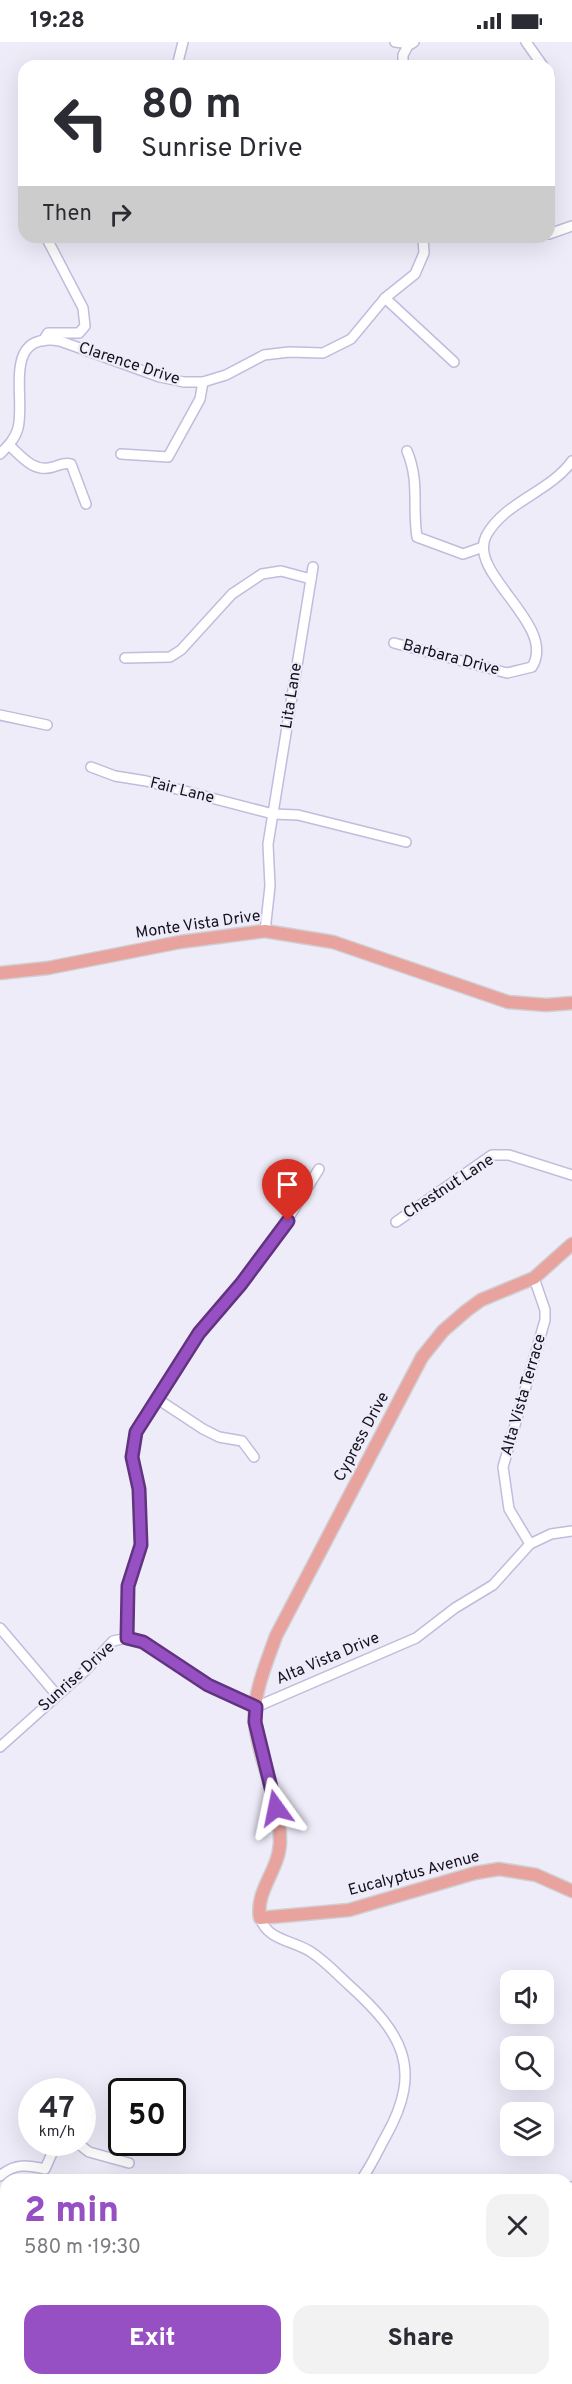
<!DOCTYPE html>
<html lang="en">
<head>
<meta charset="utf-8">
<style>
  body { margin:0; font-family:Overpass,sans-serif; background:#f2f2f3; color:#2b2b33; height:100vh; display:flex; flex-direction:column; font-size:22px; white-space:nowrap }
  * { box-sizing:border-box; margin:0 }
  p { font-size:20px; color:#7c7c81 }
  .icon { flex:none; width:33px; height:33px; fill:none; stroke:currentColor; stroke-width:2; stroke-linecap:round; stroke-linejoin:round }
  .map { position:relative; flex:1; overflow:hidden }
  .drawer { position:absolute; left:0px; top:2132px; width:573px; height:212px; display:flex; flex-direction:column; background:#fff; border-radius:18px 18px 0 0; box-shadow:0 6px 24px #0002 }
  .drawer>* { flex:none }
  .hud { position:absolute; left:18px; top:18px; width:537px; height:183px; border-radius:18px; box-shadow:0 6px 24px #0002; background:#fff; color:#2b2b33; overflow:hidden }
  .tools { position:absolute; left:500px; top:1928px; display:grid; gap:12px }
  .tools a { display:grid; place-items:center; width:54px; height:54px; border-radius:12px; background:#fff; box-shadow:0 6px 24px #0002; font-size:30px }
  .speed { position:absolute; left:18px; top:2036px; display:flex; gap:12px; font-size:30px; font-weight:700; text-align:center }
  .speed>* { display:grid; place-content:center; width:78px; height:78px; border-radius:50%; background:#fff; box-shadow:0 6px 24px #0002; line-height:1 }
  .speed small { font-size:15px; font-weight:400 }
  .speed .limit { border:3px solid #111; border-radius:9px; background:#fff; color:#111 }
  .pin { position:absolute; display:grid; place-items:center; width:51px; height:51px; color:#fff; margin:-62px -26px; border-radius:50% 50% 50% 0; rotate:-45deg; box-shadow:0 0 6px #0007 }
  .pin .icon { rotate:45deg }
  .me { position:absolute; width:66px; margin:-33px; rotate:348deg; stroke-linejoin:round; filter:drop-shadow(0 0 4px #0008) }
  .turn { display:flex; align-items:center; gap:21px; height:126px; padding:0 24px; font-size:27px }
  .turn .icon { width:78px; height:78px; stroke-width:2.5 }
  .turn b { display:block; font-size:42px; line-height:51px }
  .then { display:flex; align-items:center; height:57px; padding:0 24px; background:#0003; gap:12px; font-size:22px }
  .round { display:grid; place-items:center; flex:none; width:63px; height:63px; border-radius:18px; background:#f2f2f3 }
  .headline { display:flex; align-items:center; justify-content:space-between; height:102px; padding:0 24px }
  h1 { font-size:36px; font-weight:800; line-height:45px; color:#9750c4 }
  .cta { display:flex; gap:12px; margin-top:auto; padding:12px 24px }
  .cta a { flex:1; height:69px; border-radius:18px; background:#9750c4; color:#fff; font-size:24px; font-weight:800; line-height:69px; text-align:center }
  .cta a+a { background:#f2f2f3; color:#2b2b33 }
  .status { display:flex; justify-content:space-between; align-items:center; height:42px; padding:0 30px; background:#fff; direction:ltr }
  .status svg { height:16px; fill:currentColor }
  .map>svg:first-child { display:block }
</style>
</head>
<body>
<div class="status"><b>19:28</b><svg viewBox="0 0 49 12"><path d="M0 12V9h3v3zM5 12V6h3v6zM10 12V3h3v9zM15 12V0h3v12zM26 1h20v11H26zM47 4h2v5h-2z"/></svg></div>
<div class="map">
<svg width="572" height="2342" viewBox="0 0 572 2342">
  <rect width="100%" height="100%" fill="#efecfa"/>
  <g fill="none" stroke-linecap="round" stroke-linejoin="round">
    <g stroke="#c2bbdc" stroke-width="12">
      <g id="minor">
        <polyline points="395,0 411,2 414,0"/>
        <polyline points="526,0 543,24"/>
        <polyline points="177,24 183,0"/>
        <polyline points="403,24 403,13 410,0"/>
        <polyline points="549,33 549,35"/>
        <polyline points="549,192 572,184"/>
        <polyline points="385,256 454,320"/>
        <polyline points="43,299 48,291 79,291 85,284 83,266 46,195"/>
        <path d="M 9,403 C 22,415 34,431 53,425 C 60,423 64,420 71,422 L 86,462"/>
        <path d="M 407,409 C 420,440 412,464 417,495 L 463,512 L 483,505"/>
        <path d="M 0,412 C 8,404 15,397 18,386 C 26,356 1,289 60,299 L 160,335 L 184,340 L 203,340 L 226,333 L 264,313 L 289,310 L 323,311 L 351,297 L 385,256 L 415,232 L 424,211 L 423,195"/>
        <polyline points="121,412 168,415 200,357 203,340"/>
        <path d="M 394,601 L 507,631 L 532,625 C 558,583 467,532 486,494 C 504,460 550,450 572,419"/>
        <polyline points="125,616 170,615 181,608 232,552 262,532 281,529 311,537"/>
        <polyline points="0,673 47,683"/>
        <polyline points="91,725 115,734 146,739 273,772 298,773 406,800"/>
        <polyline points="265,889 270,844 268,802 313,525"/>
        <polyline points="396,1180 492,1113 509,1113 572,1133"/>
        <polyline points="156,1356 203,1387 219,1395 242,1399 254,1415"/>
        <polyline points="530,1502 509,1467 503,1425 545,1278 545,1268 534,1236"/>
        <polyline points="0,1586 56,1652"/>
        <polyline points="127,1596 128,1544 141,1503 139,1447 132,1415 136,1390 199,1291 269,1207 319,1127"/>
        <polyline points="0,1705 86,1628 113,1599 127,1596 143,1600 208,1643 256,1665 416,1596 455,1566 493,1543 530,1502 551,1492 572,1489"/>
        <path d="M 260,1876 C 268,1899 293,1898 311,1910 C 325,1919 337,1932 349,1943 C 402,1991 424,2026 386,2094 C 378,2108 371,2125 361,2138"/>
        <polyline points="76,2100 89,2110 129,2121"/>
        <path d="M 0,2134 C 15,2121 27,2123 45,2127 L 57,2100"/>
        <polyline points="567,2172 572,2145"/>
        <polyline points="90,2337 91,2342"/>
        <polyline points="311,2337 311,2342"/>
        <polyline points="203,2342 216,2337"/>
        <polyline points="452,2342 453,2337"/>
        <polyline points="539,2342 540,2337"/>
      </g>
    </g>
    <g stroke="#d0cfd2" stroke-width="15">
      <g id="major">
        <polyline points="0,931 48,926 180,900 265,889 333,900 508,960 546,963 572,961"/>
        <path d="M 572,1202 L 534,1236 L 481,1258 L 466,1269 L 443,1289 L 422,1315 L 276,1594 C 268,1617 252,1654 255,1679 C 258,1720 281,1757 280,1801 C 279,1828 255,1849 260,1876 L 349,1868 L 475,1831 L 499,1827 L 536,1833 L 572,1849"/>
      </g>
    </g>
    <use href="#minor" stroke="#fff" stroke-width="9"/>
    <use href="#major" stroke="#e8a39f" stroke-width="12"/>
  </g>
  <g fill="none" stroke-linecap="round" stroke-linejoin="round">
    <g stroke="#62347f" stroke-width="15">
      <polyline id="route" points="276,1766 255,1680 256,1665 208,1643 143,1600 127,1596 128,1544 141,1503 139,1447 132,1415 136,1390 199,1291 241,1242 288,1179"/>
    </g>
    <use href="#route" stroke="#9750c4" stroke-width="10"/>
  </g>
  <g text-anchor="middle" dominant-baseline="central" stroke-width="4.5" stroke-linejoin="round" paint-order="stroke">
    <g font-size="16" fill="#14111d" stroke="#efecfa">
      <text transform="translate(129 322) rotate(18)">Clarence Drive</text>
      <text transform="translate(451 616) rotate(15)">Barbara Drive</text>
      <text transform="translate(292 654) rotate(-81)">Lita Lane</text>
      <text transform="translate(182 749) rotate(14)">Fair Lane</text>
      <text transform="translate(198 883) rotate(-8)">Monte Vista Drive</text>
      <text transform="translate(449 1145) rotate(-33)">Chestnut Lane</text>
      <text transform="translate(524 1353) rotate(-74)">Alta Vista Terrace</text>
      <text transform="translate(362 1395) rotate(-62)">Cypress Drive</text>
      <text transform="translate(328 1617) rotate(-23)">Alta Vista Drive</text>
      <text transform="translate(77 1635) rotate(-42)">Sunrise Drive</text>
      <text transform="translate(414 1832) rotate(-15)">Eucalyptus Avenue</text>
    </g>
  </g>
</svg>
<div class="tools">
<a><svg class="icon" aria-label="sound" viewBox="0 0 24 24"><path d="M4 9h4l5-4v14l-5-4H4zM17 9q2 3 0 6"/></svg></a>
<a><svg class="icon" aria-label="search" viewBox="0 0 24 24"><circle cx="10" cy="10" r="6"/><path d="M15 15l6 6"/></svg></a>
<a><svg class="icon" aria-label="layers" viewBox="0 0 24 24"><path d="M12 4l9 5-9 5-9-5zM3 14l9 5 9-5"/></svg></a>
</div>
<div class="speed"><div>47<small>km/h</small></div><div class="limit">50</div></div>
<div class="pin" style="left:288px;top:1179px;background:#d93025"><svg class="icon" aria-label="arrive" viewBox="0 0 24 24"><path d="M6 21V4h12l-3 4 3 4H6"/></svg></div>
<svg class="me" style="left:276px;top:1766px" viewBox="-20 -20 40 40"><path d="M0-17L14 15 0 8-14 15z" fill="#9750c4" stroke="#fff" stroke-width="4"/></svg>
<div class="hud">
<div class="turn"><svg class="icon" aria-label="left" viewBox="0 0 24 24"><path d="M17 20v-9H6M10 6l-5 5 5 5"/></svg><div><b>80 m</b>Sunrise Drive</div></div>
<div class="then">Then<svg class="icon" aria-label="right" viewBox="0 0 24 24"><path d="M7 20v-9h11M14 6l5 5-5 5"/></svg></div>
</div>
<section class="drawer">
<div class="headline"><div><h1>2 min</h1><p>580 m · 19:30</p></div><a class="round"><svg class="icon" aria-label="close" viewBox="0 0 24 24"><path d="M6 6l12 12M18 6L6 18"/></svg></a></div>
<div class="cta"><a>Exit</a><a>Share</a></div>
</section>
</div>
</body>
</html>
